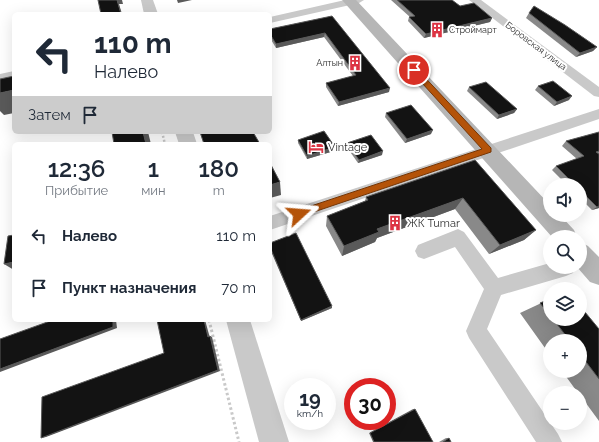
<!DOCTYPE html>
<html lang="ru">
<head>
<meta charset="utf-8">
<style>
  body { margin:0; font-family:Raleway,sans-serif; background:#f2f2f3; color:#1f2937; height:100vh; display:flex; flex-direction:column; font-size:15px; white-space:nowrap }
  * { box-sizing:border-box; margin:0 }
  p { font-size:13px; color:#747a83 }
  .icon { flex:none; width:22px; height:22px; fill:none; stroke:currentColor; stroke-width:2; stroke-linecap:round; stroke-linejoin:round }
  .map { position:relative; flex:1; overflow:hidden }
  .panel { position:absolute; left:12px; top:142px; width:260px; height:180px; display:flex; flex-direction:column; background:#fff; border-radius:6px; box-shadow:0 4px 16px #0002 }
  .panel>* { flex:none }
  .guide { position:absolute; left:12px; top:12px; width:260px; height:122px; border-radius:6px; box-shadow:0 4px 16px #0002; background:#fff; color:#1f2937; overflow:hidden }
  .tools { position:absolute; left:543px; top:178px; display:grid; gap:8px }
  .tools a { display:grid; place-items:center; width:44px; height:44px; border-radius:50%; background:#fff; box-shadow:0 4px 16px #0002; font-size:20px }
  .speed { position:absolute; left:284px; top:378px; display:flex; gap:8px; font-size:20px; font-weight:700; text-align:center }
  .speed>* { display:grid; place-content:center; width:52px; height:52px; border-radius:50%; background:#fff; box-shadow:0 4px 16px #0002; line-height:1 }
  .speed small { font-size:10px; font-weight:400 }
  .speed .limit { border:6px solid #d22; background:#fff; color:#111 }
  .pin { position:absolute; display:grid; place-items:center; width:34px; height:34px; color:#fff; margin:-17px; border:2px solid #fff; border-radius:50%; box-shadow:0 1px 4px #0007 }
  .me { position:absolute; width:44px; margin:-22px; rotate:71deg; stroke-linejoin:round; filter:drop-shadow(0 0 3px #0008) }
  .turn { display:flex; align-items:center; gap:14px; height:84px; padding:0 16px; font-size:18px }
  .turn .icon { width:52px; height:52px; stroke-width:2.5 }
  .turn b { display:block; font-size:28px; line-height:34px }
  .then { display:flex; align-items:center; height:38px; padding:0 16px; background:#0003; gap:8px; font-size:15px }
  .eta { display:flex; justify-content:space-evenly; align-items:center; height:68px; text-align:center }
  .eta b { font-size:24px; font-weight:600; line-height:28px }
  ul { padding:0; list-style:none }
  li { display:flex; align-items:center; gap:12px; height:52px; padding:0 16px }
  li div { flex:1 }
  li b { display:block; font-size:15px }
  li em { font-style:normal }
  .map>svg:first-child { display:block }
</style>
</head>
<body>
<div class="map">
<svg width="599" height="442" viewBox="0 0 599 442">
  <rect width="100%" height="100%" fill="#fff"/>
  <g fill="none" stroke-linecap="round" stroke-linejoin="round">
    <polyline stroke="#c9c9c9" stroke-width="2.5" stroke-dasharray="2 2" stroke-linecap="butt" points="162,132 165,144"/>
    <polyline stroke="#c9c9c9" stroke-width="3" stroke-dasharray="2.5 2.5" stroke-linecap="butt" points="209,320 239,442"/>
    <g fill="#c9c9c9" fill-rule="evenodd">
      <polygon points="345,0 364,0 359,3 270,23 270,17"/>
      <polygon points="469,0 481,0 599,87 599,97 594,96"/>
      <polygon points="14,71 14,79 0,82 0,74"/>
      <polygon points="599,109 599,119 270,230 270,216"/>
      <polygon points="458,229 464,232 498,278 550,263 550,267 575,267 573,273 566,276 501,295 487,329 558,434 562,442 536,442 469,338 466,331 484,289 455,247 424,259 418,257 415,251 418,245"/>
    </g>
    <g fill="#c9c9c9" fill-rule="evenodd">
      <polygon points="141,0 153,0 158,14 144,14"/>
      <polygon points="175,132 193,132 197,144 179,144"/>
      <polygon points="226,320 250,320 289,442 259,442"/>
    </g>
    <g fill="#b6b6b6" fill-rule="evenodd">
      <polygon points="342,0 356,0 550,205 550,215 560,215 574,230 577,237 552,237"/>
      <polygon points="580,242 588,246 599,257 599,285 590,282 577,267 580,267"/>
    </g>
  </g>
  <g fill="#898989">
    <polygon points="391,0 452,0 460,6 492,18 490,22 424,38 408,21 409,17 410,17"/>
    <polygon points="529,13 597,47 593,51 576,57 526,18"/>
    <polygon points="332,16 389,92 338,106 326,87 326,83 353,76 324,37 276,48 270,38 270,29"/>
    <polygon points="538,86 569,100 554,106 535,90"/>
    <polygon points="469,87 517,109 514,113 497,119 467,91"/>
    <polygon points="386,113 431,134 405,143 385,117"/>
    <polygon points="599,132 599,208 592,210 580,198 580,185 567,185 552,170 556,166 577,159 562,146 566,141"/>
    <polygon points="298,140 334,151 307,159 298,143"/>
    <polygon points="347,143 382,155 358,163 346,146"/>
    <polygon points="475,160 536,230 524,240 489,254 455,209 377,238 375,242 342,256 326,226 327,216 365,201 366,197"/>
    <polygon points="270,243 332,308 301,321 270,249"/>
    <polygon points="550,299 550,319 580,319 599,329 599,421 580,395 580,393 578,393 562,371 580,371 580,341 550,341 550,355 520,313"/>
    <polygon points="413,409 415,409 433,442 373,442 369,433"/>
    <polygon points="446,438 449,438 451,442 439,442"/>
  </g>
  <g fill="#5a5a5a">
    <polygon points="117,0 122,0 123,4 119,4 122,14 121,14"/>
    <polygon points="177,0 192,0 178,3"/>
    <polygon points="492,18 490,22 424,38 426,34"/>
    <polygon points="325,33 324,37 276,48 276,44"/>
    <polygon points="597,47 593,51 576,57 580,53"/>
    <polygon points="390,88 389,92 338,106 339,102"/>
    <polygon points="14,90 14,113 4,115 0,111 0,93"/>
    <polygon points="572,96 569,100 554,106 557,102"/>
    <polygon points="517,109 514,113 497,119 499,115"/>
    <polygon points="433,130 431,134 405,143 407,139"/>
    <polygon points="143,132 148,132 151,144 146,144"/>
    <polygon points="335,147 334,151 307,159 307,156"/>
    <polygon points="383,151 382,155 358,163 359,160"/>
    <polygon points="280,182 281,195 270,198 270,185"/>
    <polygon points="463,198 455,209 377,238 375,242 342,256 344,246 377,229"/>
    <polygon points="599,206 599,208 592,210 597,207"/>
    <polygon points="536,230 524,240 489,254 500,245"/>
    <polygon points="14,262 14,270 4,264"/>
    <polygon points="332,306 332,308 301,321 301,320"/>
    <polygon points="113,320 116,320 117,328 0,372 0,380 0,369"/>
    <polygon points="204,320 205,320 210,338 208,337"/>
    <polygon points="210,336 212,337 220,371 46,437 41,438"/>
  </g>
  <g fill="#131313" stroke="#5a5a5a">
    <polygon points="98,0 117,0 121,14 101,14"/>
    <polygon points="397,0 452,0 460,6 474,3 492,18 426,34 409,17 415,16"/>
    <polygon points="534,6 565,25 597,47 580,53 529,13"/>
    <polygon points="332,16 390,88 339,102 326,83 356,75 325,33 276,44 270,34 270,29"/>
    <polygon points="14,76 14,90 0,93 0,79"/>
    <polygon points="553,81 572,96 557,102 538,86"/>
    <polygon points="486,82 517,109 499,115 469,87"/>
    <polygon points="411,105 433,130 407,139 386,113"/>
    <polygon points="324,131 335,147 307,156 298,140"/>
    <polygon points="112,132 143,132 146,144 114,144"/>
    <polygon points="200,132 253,132 260,144 204,144"/>
    <polygon points="599,132 599,151 596,152 599,154 599,206 597,207 580,190 580,185 575,185 556,166 584,156 566,141"/>
    <polygon points="371,135 383,151 359,160 347,143"/>
    <polygon points="475,160 536,230 500,245 463,198 377,229 379,232 344,246 327,216 368,200 366,197"/>
    <polygon points="270,163 280,182 270,185"/>
    <polygon points="296,233 332,306 301,320 270,247 270,243"/>
    <polygon points="14,235 14,262 4,264 8,236"/>
    <polygon points="550,299 550,316 540,303"/>
    <polygon points="580,306 599,329 599,379 580,354 580,341 570,341 553,319 580,319"/>
    <polygon points="53,320 113,320 113,327 0,369 0,339"/>
    <polygon points="157,320 204,320 208,337 210,336 218,370 41,438 42,397 164,353"/>
    <polygon points="415,409 433,442 374,442 370,433"/>
    <polygon points="449,438 451,442 443,442"/>
  </g>
  <polygon fill="#b45309" stroke="#753606" points="414,68 417,69 491,148 491,152 299,217 296,216 295,214 296,211 482,149 412,72 412,69"/>
  <defs>
    <g id="building-bare" transform="scale(1.2)"><path d="M-4-6H4V6H1V3H-1V6H-4ZM-2.5-4.3h1.7v1.8h-1.7ZM.8-4.3h1.7v1.8H.8ZM-2.5-1h1.7V.8h-1.7ZM.8-1h1.7V.8H.8Z" fill="#dc3443" stroke="#fff" stroke-width="2.5" paint-order="stroke"/></g>
    <g id="hotel-bare" transform="scale(1.2)"><path d="M-6-4.5h1.5V1H6V5H4.5V3h-9V5H-6ZM-4 0a1.8 1.8 0 1 1 3.6 0ZM.5 0V-2.5h3Q6-2.5 6 0Z" fill="#dc3443" stroke="#fff" stroke-width="2.5" paint-order="stroke"/></g>
  </defs>
  <g fill-rule="evenodd">
    <use href="#building-bare" x="437" y="30"/>
    <use href="#building-bare" x="355" y="63"/>
    <use href="#hotel-bare" x="316" y="147"/>
    <use href="#building-bare" x="395" y="223"/>
  </g>
  <g text-anchor="middle" dominant-baseline="central" stroke-width="4" stroke-linejoin="round" paint-order="stroke">
    <g font-size="9" fill="#2c2c2c" stroke="#fff" text-anchor="start">
      <text x="449" y="30">Строймарт</text>
      <text x="343" y="63" text-anchor="end">Алтын</text>
    </g>
    <g font-size="9" fill="#2c2c2c" stroke="#fff">
      <text transform="translate(536 46) rotate(37)">Боровская улица</text>
    </g>
    <g font-size="11" fill="#2c2c2c" stroke="#fff" text-anchor="start">
      <text x="328" y="147">Vintage</text>
      <text x="407" y="223">ЖК Tumar</text>
    </g>
  </g>
</svg>
<div class="tools">
<a><svg class="icon" aria-label="sound" viewBox="0 0 24 24"><path d="M4 9h4l5-4v14l-5-4H4zM17 9q2 3 0 6"/></svg></a>
<a><svg class="icon" aria-label="search" viewBox="0 0 24 24"><circle cx="10" cy="10" r="6"/><path d="M15 15l6 6"/></svg></a>
<a><svg class="icon" aria-label="layers" viewBox="0 0 24 24"><path d="M12 4l9 5-9 5-9-5zM3 14l9 5 9-5"/></svg></a>
<a>+</a>
<a>−</a>
</div>
<div class="speed"><div>19<small>km/h</small></div><div class="limit">30</div></div>
<div class="pin" style="left:414px;top:70px;background:#d93025"><svg class="icon" aria-label="arrive" viewBox="0 0 24 24"><path d="M6 21V4h12l-3 4 3 4H6"/></svg></div>
<svg class="me" style="left:299px;top:214px" viewBox="-20 -20 40 40"><path d="M0-17L14 15 0 8-14 15z" fill="#b45309" stroke="#fff" stroke-width="4"/></svg>
<div class="guide">
<div class="turn"><svg class="icon" aria-label="left" viewBox="0 0 24 24"><path d="M17 20v-9H6M10 6l-5 5 5 5"/></svg><div><b>110 m</b>Налево</div></div>
<div class="then">Затем<svg class="icon" aria-label="arrive" viewBox="0 0 24 24"><path d="M6 21V4h12l-3 4 3 4H6"/></svg></div>
</div>
<section class="panel">
<div class="eta">
<div><b>12:36</b><p>Прибытие</p></div>
<div><b>1</b><p>мин</p></div>
<div><b>180</b><p>m</p></div>
</div>
<ul>
<li><svg class="icon" aria-label="left" viewBox="0 0 24 24"><path d="M17 20v-9H6M10 6l-5 5 5 5"/></svg><div><b>Налево</b></div><em>110 m</em></li>
<li><svg class="icon" aria-label="arrive" viewBox="0 0 24 24"><path d="M6 21V4h12l-3 4 3 4H6"/></svg><div><b>Пункт назначения</b></div><em>70 m</em></li>
</ul>
</section>
</div>
</body>
</html>
